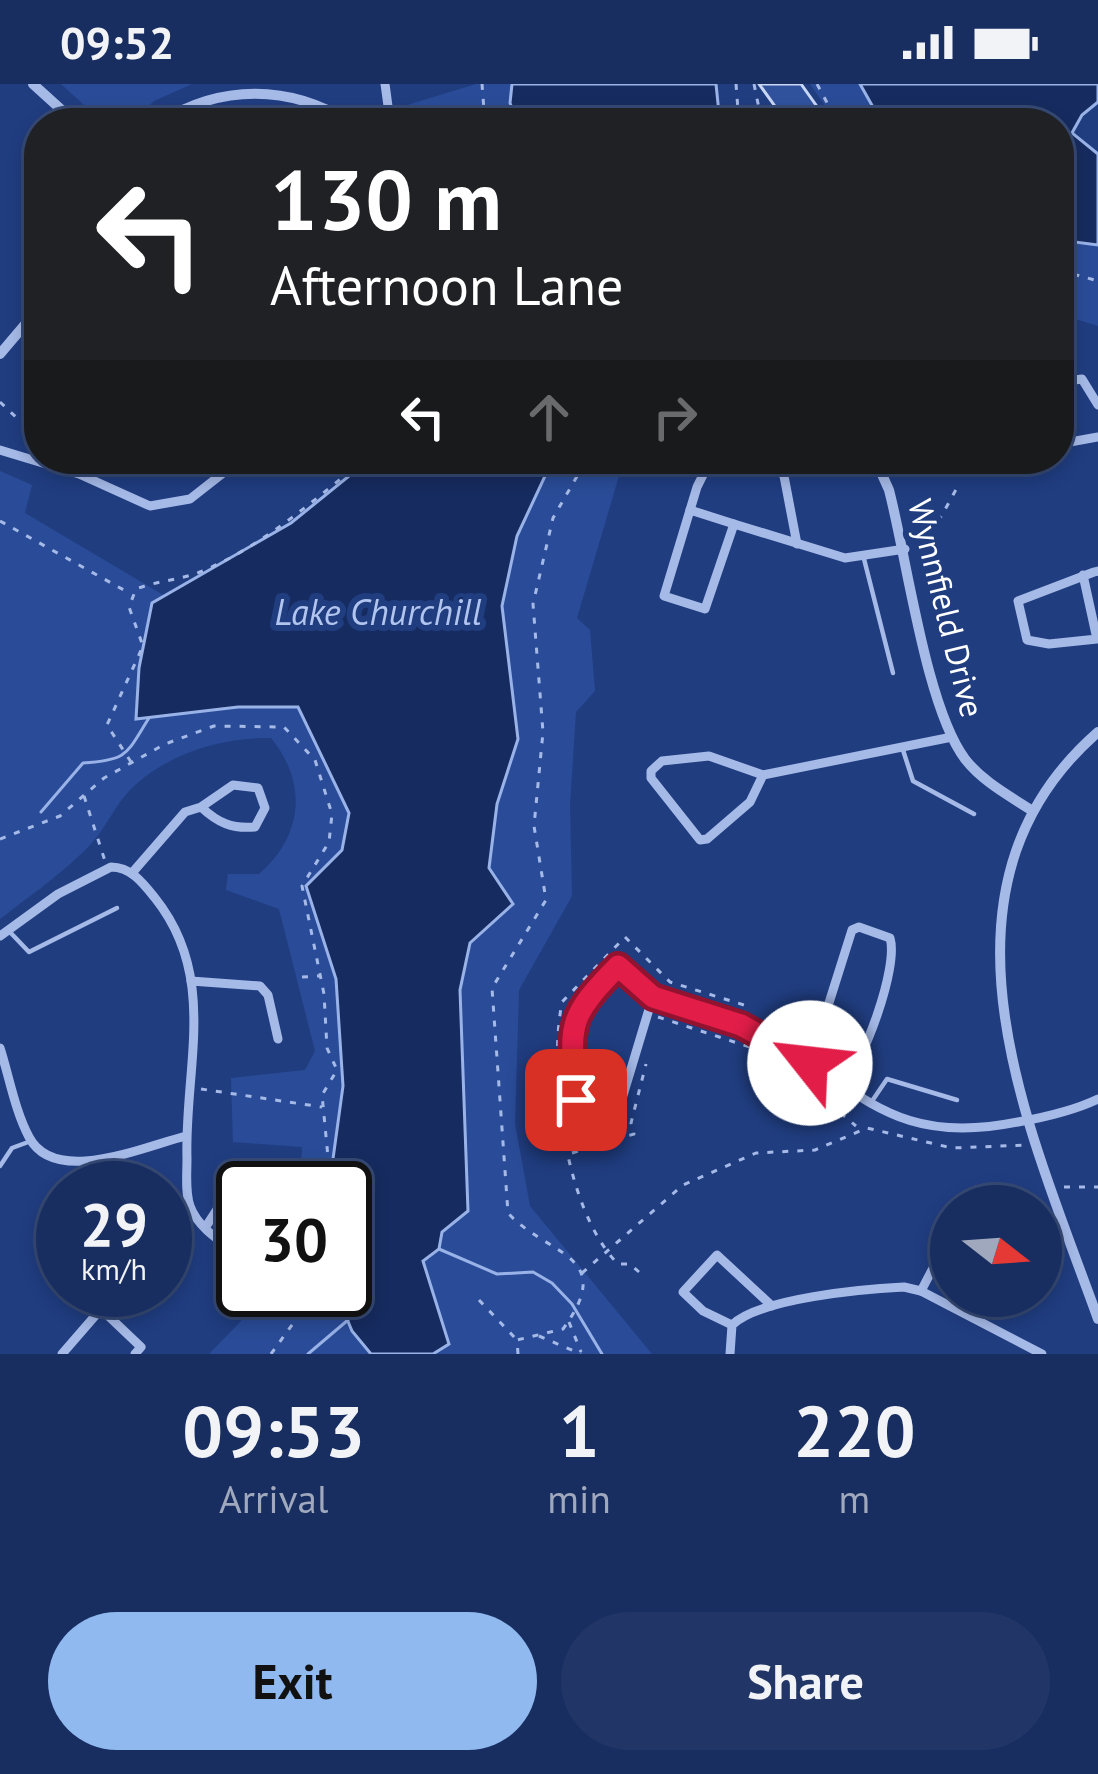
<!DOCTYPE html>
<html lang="en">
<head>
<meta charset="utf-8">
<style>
  body { margin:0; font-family:"PT Sans",sans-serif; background:#213666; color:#f1f3f6; height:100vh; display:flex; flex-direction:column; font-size:45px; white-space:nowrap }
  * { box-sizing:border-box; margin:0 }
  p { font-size:39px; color:#9fa8bd }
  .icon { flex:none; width:66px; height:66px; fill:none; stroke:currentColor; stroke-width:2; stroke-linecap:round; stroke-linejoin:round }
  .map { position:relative; height:1270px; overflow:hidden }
  .drawer { display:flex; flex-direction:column; background:#182e60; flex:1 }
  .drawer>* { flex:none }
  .banner { position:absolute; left:24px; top:24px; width:1050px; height:366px; border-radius:48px; box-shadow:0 6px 18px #0003,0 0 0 3px #364a75; background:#202124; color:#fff; overflow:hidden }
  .needle { width:78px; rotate:107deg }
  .tools { position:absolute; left:930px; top:1101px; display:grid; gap:24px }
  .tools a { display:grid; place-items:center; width:132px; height:132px; border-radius:50%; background:#182e60; box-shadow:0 6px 18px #0003,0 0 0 3px #364a75; font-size:60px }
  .speed { position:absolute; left:36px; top:1077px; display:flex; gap:24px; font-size:60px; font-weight:700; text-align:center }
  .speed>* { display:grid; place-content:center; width:156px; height:156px; border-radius:50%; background:#182e60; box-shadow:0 6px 18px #0003,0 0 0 3px #364a75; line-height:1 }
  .speed small { font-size:30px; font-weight:400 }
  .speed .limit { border:6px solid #111; border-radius:18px; background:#fff; color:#111 }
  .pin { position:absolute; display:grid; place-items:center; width:102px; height:102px; color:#fff; margin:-51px; border-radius:24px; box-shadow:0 6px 18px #0006 }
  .me { position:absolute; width:132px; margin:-66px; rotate:299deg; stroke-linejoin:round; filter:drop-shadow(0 0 9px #0008) }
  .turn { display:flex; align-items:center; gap:42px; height:252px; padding:0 48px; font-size:54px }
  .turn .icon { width:156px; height:156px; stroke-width:2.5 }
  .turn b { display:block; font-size:84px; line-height:102px }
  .lanes { display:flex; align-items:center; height:114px; padding:0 48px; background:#0003; justify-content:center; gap:60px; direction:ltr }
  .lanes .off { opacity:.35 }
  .eta { display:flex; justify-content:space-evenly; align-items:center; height:204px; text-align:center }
  .eta b { font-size:72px; font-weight:700; line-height:84px }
  .primary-button { display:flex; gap:24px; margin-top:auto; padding:24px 48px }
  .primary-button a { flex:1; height:138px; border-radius:72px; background:#90b9f0; color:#111; font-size:48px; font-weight:700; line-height:138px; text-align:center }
  .primary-button a+a { background:#213666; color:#f1f3f6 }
  .status { display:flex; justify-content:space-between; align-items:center; height:84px; padding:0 60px; background:#182e60; direction:ltr }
  .status svg { height:33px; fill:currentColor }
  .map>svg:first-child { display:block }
</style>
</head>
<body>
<div class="status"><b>09:52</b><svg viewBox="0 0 49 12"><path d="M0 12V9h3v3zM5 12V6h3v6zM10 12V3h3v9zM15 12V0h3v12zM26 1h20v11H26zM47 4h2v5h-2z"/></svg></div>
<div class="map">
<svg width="1098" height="1270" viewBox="0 0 1098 1270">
  <rect width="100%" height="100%" fill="#203d80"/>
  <g fill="#2a4c98">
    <polygon points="61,0 192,0 154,17 130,39 104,39"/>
    <polygon points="476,0 512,0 510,19 518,39 389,39 404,22"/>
    <polygon points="810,0 860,0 882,39 837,39"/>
    <polygon points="1059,156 1098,161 1098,242 1059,230"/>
    <polygon points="553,375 624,375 577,534 590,546 595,607 576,628 570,721 572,812 519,906 515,1040 530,1122 652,1270 433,1270 449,1259 423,1177 439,1165 460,906 489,784 497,720 518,655 502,522 517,452"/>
    <path d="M 0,387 L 32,401 L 25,429 L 165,512 L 152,519 L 238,623 L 298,623 L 350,729 L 342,766 L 306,802 L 336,895 L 343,1002 L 329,1104 L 300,1104 L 302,1063 L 233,1058 L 231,994 L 305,986 L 315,967 L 279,825 L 226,806 L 228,790 L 259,790 C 303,752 308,699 271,654 C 219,653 153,673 120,718 C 107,737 99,754 81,770 C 56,794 27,814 0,835 Z"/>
    <polygon points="271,1206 335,1206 352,1247 371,1270 209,1270"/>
  </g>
  <g fill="#162b5f" stroke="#99b3e9" stroke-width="3">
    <polygon points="512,0 716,0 720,39 518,39 510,19"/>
    <polygon points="860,0 1098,0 1098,18 1082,31 1072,49 1098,70 1098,161 1059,156 1059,39 882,39"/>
    <polygon points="370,375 553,375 517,452 502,522 518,655 497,720 489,784 513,820 470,859 460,906 468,1127 442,1148 439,1165 423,1177 449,1260 433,1270 371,1270 352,1247 335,1206 345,1206 345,1104 329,1104 343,1002 336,895 306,802 342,766 349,729 298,623 238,623 136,635 139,584 152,519 291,439"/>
  </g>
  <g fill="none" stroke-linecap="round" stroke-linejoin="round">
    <g stroke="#99b3e9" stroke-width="3">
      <path d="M 41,728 L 83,679 C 129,676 126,670 149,634"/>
      <polyline points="439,1165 497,1190 533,1188 552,1199 572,1220 602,1270"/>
      <polyline points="308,1270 348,1236"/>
    </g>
  </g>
  <polygon fill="#30529d" stroke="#c9d7f6" stroke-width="3" points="759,0 801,0 828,38 787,39"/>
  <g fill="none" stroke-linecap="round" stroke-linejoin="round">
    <g stroke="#a6bae8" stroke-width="3" stroke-dasharray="6 9" stroke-linecap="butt">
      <polyline points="482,0 485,39"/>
      <polyline points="736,0 739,39"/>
      <polyline points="754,0 762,39"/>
      <polyline points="817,0 838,39"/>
      <polyline points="1059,186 1098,197"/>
      <polyline points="0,318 39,355"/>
      <polyline points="0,437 131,510"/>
      <polyline points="911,448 937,440 958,402"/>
      <path d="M 131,678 L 107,641 L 143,562 L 129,523 L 136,505 C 156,497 180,496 200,488 C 262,463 314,416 365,375"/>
      <polyline points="84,712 105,777"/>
      <polyline points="0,755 60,732 104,694 165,660 214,642 284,643 315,676 332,730 329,758 302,802 324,910 327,964 337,986 322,1011 328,1073 317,1104"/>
      <polyline points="302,893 319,892"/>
      <polyline points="658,933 771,970 856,1042"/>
      <polyline points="201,1005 322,1023"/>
      <polyline points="572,1069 634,1050 631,1039 646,980"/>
      <polyline points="1064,1103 1098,1103"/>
      <path d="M 639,1188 L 630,1180 L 618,1180 C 565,1126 548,992 562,918 L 625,853 L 670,898 L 744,921"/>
      <polyline points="582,1189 683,1101 756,1069 815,1066 867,1044 952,1064 1028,1061"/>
      <polyline points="479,1216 516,1255"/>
      <polyline points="569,1238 581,1268"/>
      <polyline points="539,1252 581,1270"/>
      <polyline points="271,1270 302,1227 307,1206"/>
      <path d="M 518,1270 L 517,1256 L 563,1245 C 618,1170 547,1172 508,1129 L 492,904 L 546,816 L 534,742 L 543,648 L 533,520 L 553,434 L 587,375"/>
    </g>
    <g stroke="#a6bae8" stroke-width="4.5">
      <polyline points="863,471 893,589"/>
      <polyline points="902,663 913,697 974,730"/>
      <polyline points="8,846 29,868 117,824"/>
      <polyline points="870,1020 887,995 957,1016"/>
      <polyline points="0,1082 12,1064 31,1057"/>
    </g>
    <g stroke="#a6bae8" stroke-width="9">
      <polyline points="377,39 388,22 385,0"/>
      <polyline points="1059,298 1082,295 1098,321"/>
      <polyline points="1059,360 1098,353"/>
      <polyline points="0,366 79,390 150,422 190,415 241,375"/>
      <polyline points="711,375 697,403 664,512 705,525 734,440 845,474 905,465"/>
      <polyline points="771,375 784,392 797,460"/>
      <polyline points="690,426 734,440"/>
      <polyline points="1083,491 1097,555 1049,560 1027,556 1018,517 1094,488 1098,487"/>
      <polyline points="763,691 750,718 707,755 700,756 651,694 651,687 662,677 709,672 763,691 952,653"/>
      <path d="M 132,789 L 185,728 L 201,723 L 233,701 L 258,704 L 265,724 L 255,743 C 232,745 218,739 201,723"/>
      <path d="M 0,852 L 58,810 L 111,783 C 131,783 143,799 155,814 C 219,894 184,984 187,1075 C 187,1090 185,1108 190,1122 C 198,1145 225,1160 243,1174"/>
      <polyline points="191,897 260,902 268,911 278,955"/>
      <path d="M 653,912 L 615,1038 L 579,1052 L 571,942 L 578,923 L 618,882 C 629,892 641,906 653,913 C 684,930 725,933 758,950 C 862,1002 888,1064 1018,1038 C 1046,1033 1073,1027 1098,1015"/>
      <path d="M 0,964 C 9,992 15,1027 29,1053 C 55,1103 145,1062 186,1052"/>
      <path d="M 810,979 L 852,846 L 859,843 L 890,854 C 899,883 863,980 842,1002"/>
      <polyline points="967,1122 976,1106"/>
      <polyline points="205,1144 231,1104 243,1105"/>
      <polyline points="921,1207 951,1150"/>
      <polyline points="732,1241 703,1227 683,1208 717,1171 772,1222"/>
      <polyline points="62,1270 101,1225 141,1263 135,1270"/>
      <path d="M 730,1270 L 732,1241 C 760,1214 864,1205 904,1203 L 921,1207 L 1042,1270"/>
    </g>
    <g stroke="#a6bae8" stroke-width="10">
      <polyline points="33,0 76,39"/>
      <path d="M 159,39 C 220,0 290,0 351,39"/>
      <polyline points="0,270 39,224"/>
      <path d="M 875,375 L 889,406 C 907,475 926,623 965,675 C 982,697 1008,711 1031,726"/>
      <path d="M 1098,648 C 916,807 1031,1048 1098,1235"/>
    </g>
  </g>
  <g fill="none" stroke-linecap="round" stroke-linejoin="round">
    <g stroke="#92132f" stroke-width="30">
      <path id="route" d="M 576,1016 C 571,941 564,937 618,882 L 653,913 L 741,941 L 810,979"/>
    </g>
    <use href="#route" stroke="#e11d48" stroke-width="21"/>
  </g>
  <g text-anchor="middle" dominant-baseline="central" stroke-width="12" stroke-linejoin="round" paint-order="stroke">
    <g font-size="33" fill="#fff" stroke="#203d80">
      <text transform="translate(947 524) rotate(76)">Wynnfield Drive</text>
    </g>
    <g font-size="36" font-style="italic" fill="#b1c5ef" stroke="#203d80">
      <text x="378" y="527">Lake Churchill</text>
    </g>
  </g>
</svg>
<div class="tools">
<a><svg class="needle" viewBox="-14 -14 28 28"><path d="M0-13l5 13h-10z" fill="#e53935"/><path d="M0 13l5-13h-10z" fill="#9fa8bd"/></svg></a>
</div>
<div class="speed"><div>29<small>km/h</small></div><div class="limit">30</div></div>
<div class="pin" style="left:576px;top:1016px;background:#d93025"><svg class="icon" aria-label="arrive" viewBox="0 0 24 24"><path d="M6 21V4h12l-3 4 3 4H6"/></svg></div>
<svg class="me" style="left:810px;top:979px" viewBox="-20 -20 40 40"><circle r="19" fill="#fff"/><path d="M0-13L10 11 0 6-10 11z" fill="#e11d48"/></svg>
<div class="banner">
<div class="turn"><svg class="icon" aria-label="left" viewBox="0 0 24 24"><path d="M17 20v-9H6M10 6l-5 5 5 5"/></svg><div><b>130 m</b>Afternoon Lane</div></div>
<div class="lanes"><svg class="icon" aria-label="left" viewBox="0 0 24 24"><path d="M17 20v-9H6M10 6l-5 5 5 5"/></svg><svg class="icon off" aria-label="ahead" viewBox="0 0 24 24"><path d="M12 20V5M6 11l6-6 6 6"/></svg><svg class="icon off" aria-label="right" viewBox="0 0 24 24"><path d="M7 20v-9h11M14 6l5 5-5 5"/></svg></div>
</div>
</div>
<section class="drawer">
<div class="eta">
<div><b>09:53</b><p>Arrival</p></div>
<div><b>1</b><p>min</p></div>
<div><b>220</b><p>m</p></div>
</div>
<div class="primary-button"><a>Exit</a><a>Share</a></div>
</section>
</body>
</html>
